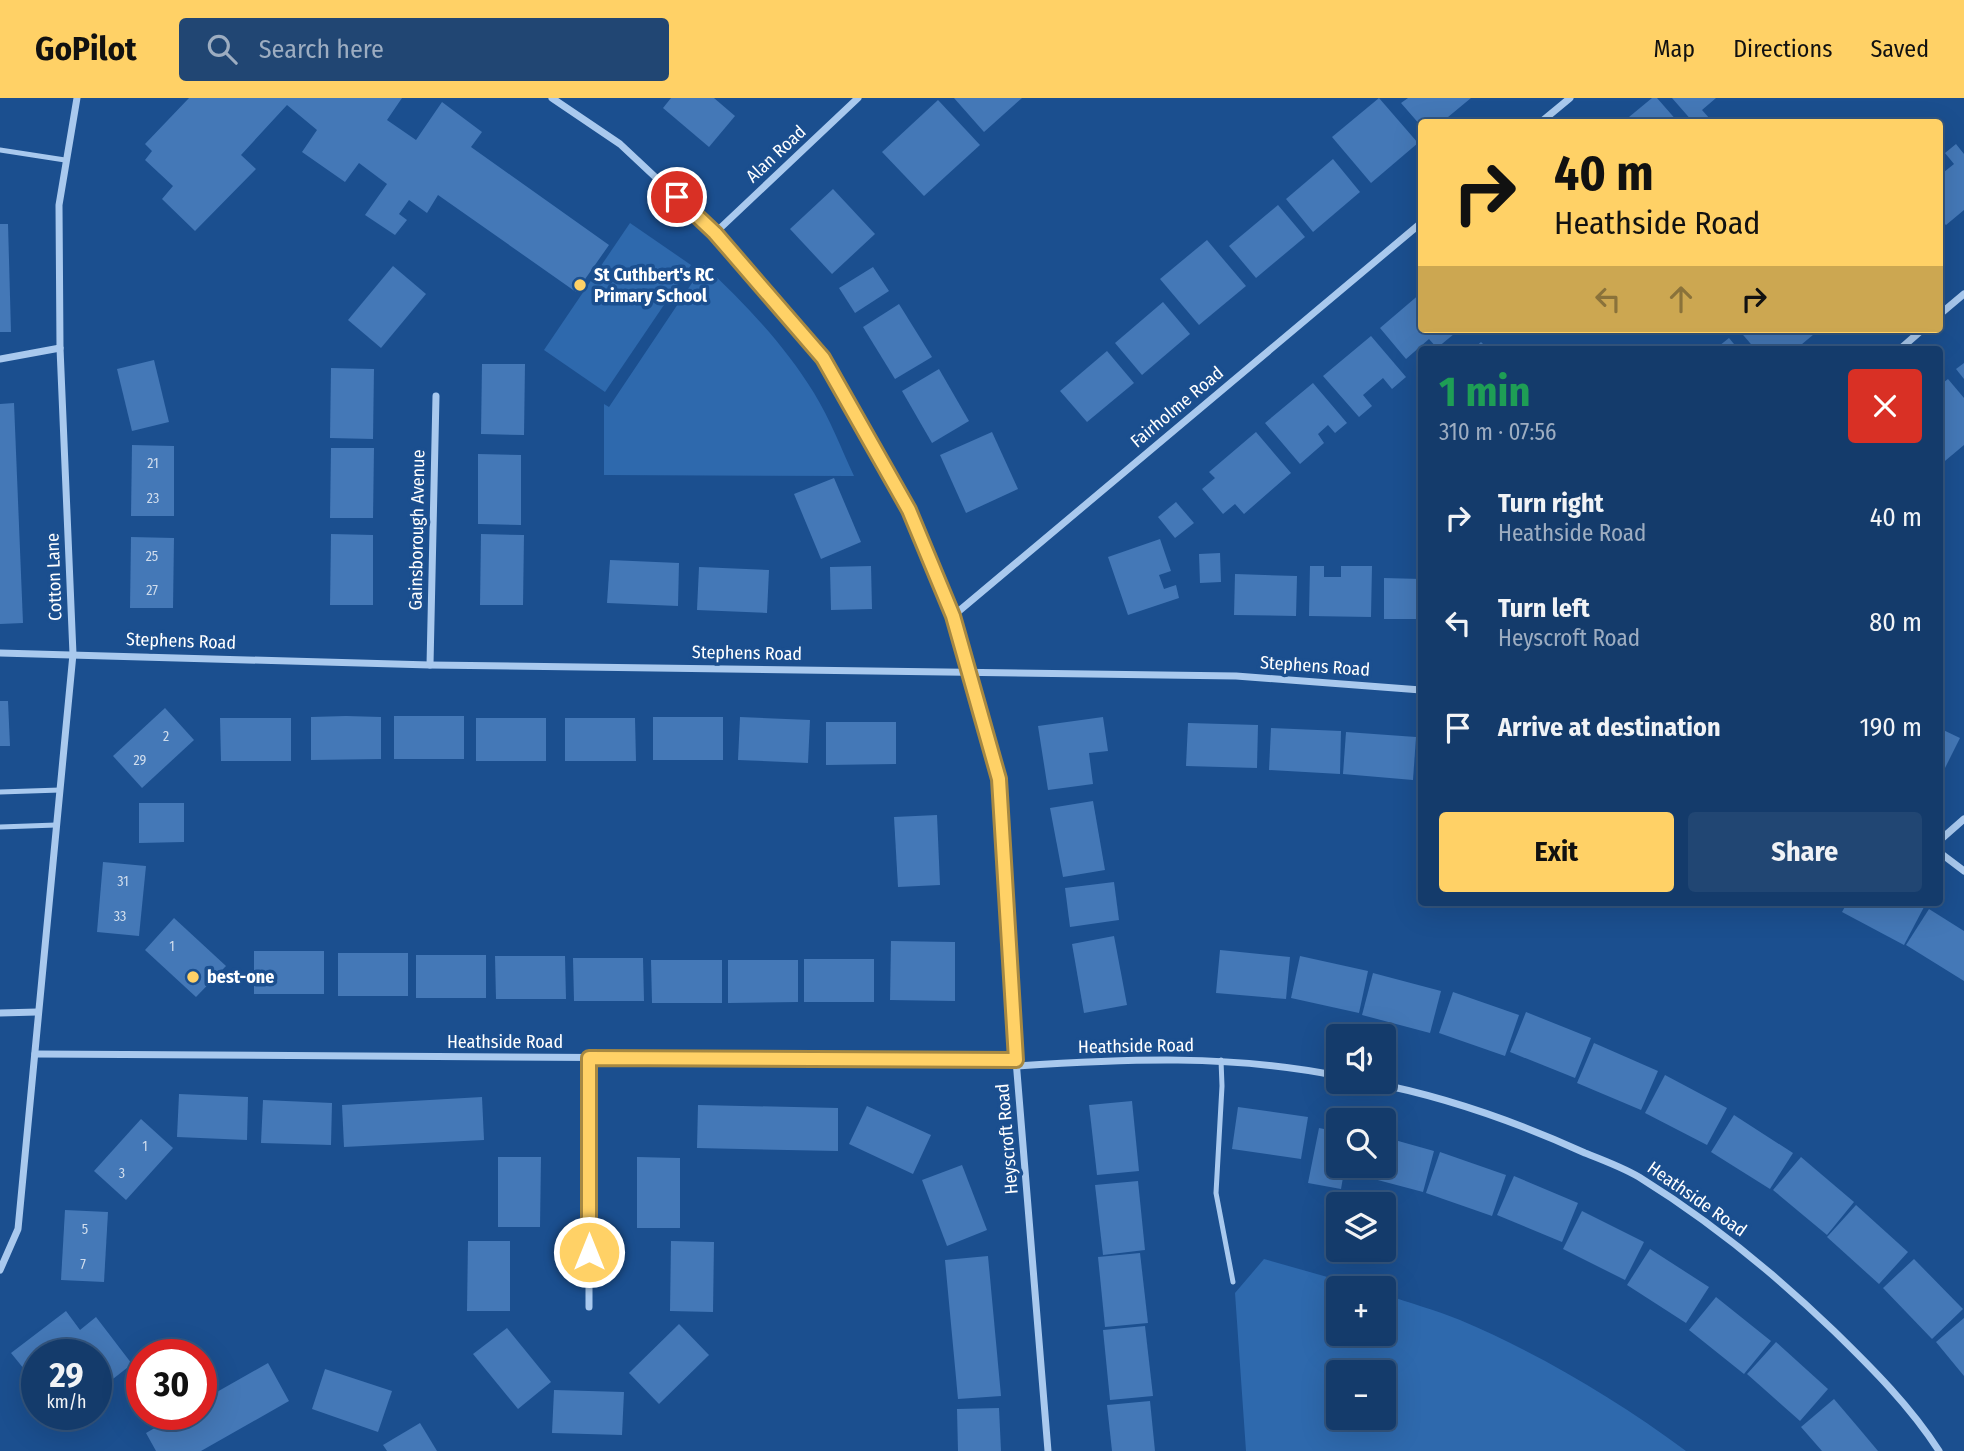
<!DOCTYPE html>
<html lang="en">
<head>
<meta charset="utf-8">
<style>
  body { margin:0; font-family:"Fira Sans Condensed",sans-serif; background:#214673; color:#f1f3f6; height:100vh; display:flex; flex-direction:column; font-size:26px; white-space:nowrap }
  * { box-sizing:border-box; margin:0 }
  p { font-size:23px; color:#9dadc1 }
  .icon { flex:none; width:38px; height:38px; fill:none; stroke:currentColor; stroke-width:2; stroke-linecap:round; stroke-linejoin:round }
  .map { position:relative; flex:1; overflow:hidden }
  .details { position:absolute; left:1418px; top:248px; width:525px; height:560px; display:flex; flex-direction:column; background:#143b6b; border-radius:7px; box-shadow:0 7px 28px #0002,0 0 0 2px #33557e }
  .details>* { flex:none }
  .guide { position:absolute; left:1418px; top:21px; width:525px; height:214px; border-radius:7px; box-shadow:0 7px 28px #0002,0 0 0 2px #33557e; background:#ffd166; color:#111; overflow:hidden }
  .fabs { position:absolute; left:1326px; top:926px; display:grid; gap:14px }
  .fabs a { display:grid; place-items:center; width:70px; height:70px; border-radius:7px; background:#143b6b; box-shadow:0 7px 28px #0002,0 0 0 2px #33557e; font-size:35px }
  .speed { position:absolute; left:21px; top:1241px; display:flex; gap:14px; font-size:35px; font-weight:700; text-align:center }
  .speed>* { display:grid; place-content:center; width:91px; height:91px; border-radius:50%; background:#143b6b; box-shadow:0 7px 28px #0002,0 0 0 2px #33557e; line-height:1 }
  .speed small { font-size:18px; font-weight:400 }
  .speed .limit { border:10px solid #d22; background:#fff; color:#111 }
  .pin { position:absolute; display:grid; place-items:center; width:60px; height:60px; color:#fff; margin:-30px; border:4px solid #fff; border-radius:50%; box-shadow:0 2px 7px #0007 }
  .me { position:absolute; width:77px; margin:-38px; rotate:0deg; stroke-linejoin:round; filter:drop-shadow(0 0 5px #0008) }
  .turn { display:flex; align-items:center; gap:24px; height:147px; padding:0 21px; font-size:32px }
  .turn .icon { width:91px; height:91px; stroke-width:2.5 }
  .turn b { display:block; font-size:49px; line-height:60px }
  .lanes { display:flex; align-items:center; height:66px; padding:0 21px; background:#0003; justify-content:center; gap:35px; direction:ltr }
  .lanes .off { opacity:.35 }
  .round { display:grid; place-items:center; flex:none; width:74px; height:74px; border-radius:7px; background:#214673 }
  .head { display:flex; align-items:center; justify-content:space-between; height:119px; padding:0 21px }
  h1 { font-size:42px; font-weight:700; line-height:52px; color:#1e9e55 }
  .primary-button { display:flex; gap:14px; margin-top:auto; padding:14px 21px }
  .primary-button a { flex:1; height:80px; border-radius:7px; background:#ffd166; color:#111; font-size:28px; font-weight:700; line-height:80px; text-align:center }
  .primary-button a+a { background:#214673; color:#f1f3f6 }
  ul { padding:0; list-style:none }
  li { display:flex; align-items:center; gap:21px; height:105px; padding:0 21px }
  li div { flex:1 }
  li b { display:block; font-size:26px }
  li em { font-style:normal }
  header { display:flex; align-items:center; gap:42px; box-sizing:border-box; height:98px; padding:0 35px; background:#ffd166; color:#111 }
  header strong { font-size:33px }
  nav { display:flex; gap:38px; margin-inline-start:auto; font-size:24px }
  .search { width:490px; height:63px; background:#214673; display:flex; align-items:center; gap:18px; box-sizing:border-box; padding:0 24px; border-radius:7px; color:#9dadc1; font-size:26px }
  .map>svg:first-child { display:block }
</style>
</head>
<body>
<header>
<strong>GoPilot</strong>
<div class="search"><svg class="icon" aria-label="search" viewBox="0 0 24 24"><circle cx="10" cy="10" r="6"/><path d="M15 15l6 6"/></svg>Search here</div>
<nav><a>Map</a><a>Directions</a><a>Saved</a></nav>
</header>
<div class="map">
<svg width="1964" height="1353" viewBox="0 0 1964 1353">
  <rect width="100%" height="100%" fill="#1b4f8f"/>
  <g fill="#2e69ad" fill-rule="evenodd">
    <polygon points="630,125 691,167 605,294 544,252"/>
    <path d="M 704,167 C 745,206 784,246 814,295 C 830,321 841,350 854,378 L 604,377 L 604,306 L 609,309 Z"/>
    <path d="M 1264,1161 L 1366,1190 L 1339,1190 L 1339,1236 L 1384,1236 L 1384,1196 C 1409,1205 1436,1212 1460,1222 C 1540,1256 1616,1301 1686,1353 L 1246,1353 L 1235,1195 ZM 1339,1274 L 1384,1274 L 1384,1320 L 1339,1320 Z"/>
  </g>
  <g fill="#4478b7">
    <polygon points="189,0 402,0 387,22 416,42 442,4 482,34 471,49 609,147 576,194 438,97 427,115 409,102 399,116 407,122 395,137 365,117 387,86 359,65 345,84 302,54 317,32 287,7 241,57 256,71 195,133 162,101 173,88 145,62 152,53 145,46"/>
    <polygon points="671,0 714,0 735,18 709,49 663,10"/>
    <polygon points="954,0 1022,0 984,34"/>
    <polygon points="1379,0 1418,45 1371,85 1332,39"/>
    <polygon points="1408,0 1471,0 1442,24 1421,24 1421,28 1401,5"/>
    <polygon points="1652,0 1657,0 1678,24 1623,24"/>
    <polygon points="1672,0 1716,0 1702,12 1710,21 1706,24 1693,24"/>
    <polygon points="938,2 980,47 924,98 882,54"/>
    <polygon points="1956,46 1964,56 1964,112 1946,127 1939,120 1939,78 1954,66 1945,55"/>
    <polygon points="1333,61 1360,94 1313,134 1286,101"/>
    <polygon points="833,91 875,136 832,176 790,131"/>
    <polygon points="1278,107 1305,139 1256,180 1229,148"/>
    <polygon points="0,126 8,126 11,234 0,234"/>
    <polygon points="1207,142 1246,188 1199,227 1160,181"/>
    <polygon points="393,168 426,196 381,250 348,222"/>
    <polygon points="873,169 889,193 855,215 839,190"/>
    <polygon points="1421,195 1421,231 1460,231 1437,250 1429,241 1406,261 1380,230"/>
    <polygon points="1163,204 1190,236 1142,277 1115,245"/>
    <polygon points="899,206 932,259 895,281 863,229"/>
    <polygon points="1738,231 1820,231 1795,252 1756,252"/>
    <polygon points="1371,238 1406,279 1392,291 1383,280 1363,297 1372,308 1359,319 1323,278"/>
    <polygon points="1729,240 1739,252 1723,252 1719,248"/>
    <polygon points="1481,244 1489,252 1472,252"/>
    <polygon points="1107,253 1134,285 1087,324 1060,293"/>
    <polygon points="154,262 169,324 132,333 117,271"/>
    <polygon points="1964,265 1964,281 1956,271"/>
    <polygon points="482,266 525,266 524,337 481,336"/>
    <polygon points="331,270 374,271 373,341 330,340"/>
    <polygon points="939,271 969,323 932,345 902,293"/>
    <polygon points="1948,281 1964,300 1964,347 1939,368 1939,288"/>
    <polygon points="1313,285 1347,325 1335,335 1328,327 1318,336 1324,345 1300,366 1265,325"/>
    <polygon points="14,305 23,525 0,526 0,306"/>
    <polygon points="992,334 1018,391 966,415 940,357"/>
    <polygon points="1256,334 1291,375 1244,416 1235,406 1223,416 1202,391 1215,380 1209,374"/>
    <polygon points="132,347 174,348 174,418 131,418"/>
    <polygon points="331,350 374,350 373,420 330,420"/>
    <polygon points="478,356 521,357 521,427 478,426"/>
    <polygon points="834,380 861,444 821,461 794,396"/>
    <polygon points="1176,404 1194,425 1175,440 1158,419"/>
    <polygon points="331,436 373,437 373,507 330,507"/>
    <polygon points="481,436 524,437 523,507 480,507"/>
    <polygon points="131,439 174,440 173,510 130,510"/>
    <polygon points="1160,441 1171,473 1159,477 1164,491 1176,487 1179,500 1128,517 1108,459"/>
    <polygon points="1220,455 1221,484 1200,485 1199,456"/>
    <polygon points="610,462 679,465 678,508 607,505"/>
    <polygon points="871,468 872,511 831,512 830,469"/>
    <polygon points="1310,468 1324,468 1324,479 1341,479 1341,468 1372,468 1371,519 1309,518"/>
    <polygon points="699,469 769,472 767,515 697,512"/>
    <polygon points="1235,476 1297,478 1296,518 1234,517"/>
    <polygon points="1384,480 1421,481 1421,521 1384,521"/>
    <polygon points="0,603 8,603 10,648 0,648"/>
    <polygon points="165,610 194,642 142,690 113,658"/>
    <polygon points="346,618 381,619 381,661 311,662 311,619"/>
    <rect x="394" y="618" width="70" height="43"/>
    <rect x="653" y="619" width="70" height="43"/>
    <polygon points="740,619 810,622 808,665 738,662"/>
    <polygon points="1103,619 1108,653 1089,655 1093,686 1048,692 1038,628"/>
    <polygon points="220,620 291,620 291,663 221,663"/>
    <rect x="476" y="620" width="70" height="43"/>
    <polygon points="565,620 635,620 636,663 565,663"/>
    <polygon points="826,624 896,624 896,666 826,667"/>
    <polygon points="1188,625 1258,627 1257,670 1186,668"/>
    <polygon points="1271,630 1341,633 1340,676 1269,672"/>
    <polygon points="1939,630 1960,640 1939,682"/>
    <polygon points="1346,634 1416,639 1413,682 1343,676"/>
    <polygon points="1420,662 1421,662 1421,682 1416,682"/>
    <polygon points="1093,703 1105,772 1063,779 1050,710"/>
    <polygon points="139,705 184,705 184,744 139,745"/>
    <polygon points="937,717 940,787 898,789 894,719"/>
    <polygon points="103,764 146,768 139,838 97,834"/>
    <polygon points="1114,784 1119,822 1070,829 1065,790"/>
    <polygon points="1847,805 1916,805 1924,809 1904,847 1842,814"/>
    <polygon points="1929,811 1964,833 1964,883 1906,847"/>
    <polygon points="174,820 226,868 196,899 145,852"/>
    <polygon points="1114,838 1127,907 1084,915 1072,846"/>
    <polygon points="891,843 955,844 955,903 890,902"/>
    <polygon points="1220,852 1290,859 1286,901 1216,895"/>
    <rect x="254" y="853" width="70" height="43"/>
    <rect x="338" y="855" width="70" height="43"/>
    <rect x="416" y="857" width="70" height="43"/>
    <polygon points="495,858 565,858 566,901 496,901"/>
    <polygon points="1300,858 1368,873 1359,915 1291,900"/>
    <polygon points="573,860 643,860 644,903 574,903"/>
    <rect x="804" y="861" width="70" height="43"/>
    <polygon points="651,862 722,862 722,905 652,905"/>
    <polygon points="728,862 798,862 798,904 728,905"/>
    <polygon points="1373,875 1441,893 1430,935 1362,917"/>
    <polygon points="1453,894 1519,917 1505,958 1439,935"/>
    <polygon points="1526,914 1591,940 1575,980 1510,954"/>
    <polygon points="1594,945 1658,973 1641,1012 1577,985"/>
    <polygon points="1665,977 1727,1010 1707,1047 1645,1015"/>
    <polygon points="179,996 248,999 247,1042 177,1039"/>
    <polygon points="482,999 484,1042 344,1049 342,1007"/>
    <polygon points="263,1002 332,1005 331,1047 261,1045"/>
    <polygon points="1132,1003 1139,1073 1097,1077 1089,1007"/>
    <polygon points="698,1007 838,1010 838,1053 697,1050"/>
    <polygon points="867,1008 931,1037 913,1076 849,1046"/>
    <polygon points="1238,1009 1308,1019 1301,1061 1232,1051"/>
    <polygon points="1734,1017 1793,1055 1770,1091 1711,1054"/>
    <polygon points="141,1021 173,1050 126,1102 94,1073"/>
    <polygon points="1319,1030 1339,1034 1339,1068 1345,1068 1341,1091 1308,1085"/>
    <polygon points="1384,1039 1434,1053 1423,1094 1355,1076 1357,1068 1384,1068"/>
    <polygon points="1440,1054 1506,1077 1492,1118 1426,1095"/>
    <polygon points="498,1059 541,1059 540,1129 498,1129"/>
    <polygon points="637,1059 680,1060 680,1130 637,1130"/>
    <polygon points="1801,1059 1854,1104 1827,1137 1773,1092"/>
    <polygon points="962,1067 987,1132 947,1148 922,1082"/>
    <polygon points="1514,1078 1578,1105 1562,1144 1497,1117"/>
    <polygon points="1138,1083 1145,1152 1103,1157 1095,1087"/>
    <polygon points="1856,1107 1908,1154 1879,1186 1827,1139"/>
    <polygon points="65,1112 108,1114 104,1184 61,1182"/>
    <polygon points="1582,1113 1644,1144 1625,1182 1563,1151"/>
    <polygon points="468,1143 510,1143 510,1213 467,1213"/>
    <polygon points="671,1143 714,1144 713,1214 670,1213"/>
    <polygon points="1650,1151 1709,1189 1686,1225 1627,1187"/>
    <polygon points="1140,1155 1148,1225 1105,1229 1098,1159"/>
    <polygon points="988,1158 1001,1298 958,1301 945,1162"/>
    <polygon points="1914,1161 1963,1211 1932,1241 1883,1190"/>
    <polygon points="1716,1199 1771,1243 1744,1276 1689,1232"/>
    <polygon points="66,1213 80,1232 96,1219 132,1266 104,1288 96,1277 96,1256 37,1256 37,1287 11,1255"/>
    <polygon points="1964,1220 1964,1278 1936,1244"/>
    <polygon points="679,1226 709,1257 659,1306 629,1275"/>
    <polygon points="1145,1228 1153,1298 1110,1302 1103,1232"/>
    <polygon points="507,1230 551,1284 518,1311 473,1256"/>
    <polygon points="1776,1244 1828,1291 1800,1323 1747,1276"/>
    <polygon points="268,1265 289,1303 201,1353 156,1353 146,1335 179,1316 201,1316 201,1303"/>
    <polygon points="325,1271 392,1293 378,1334 312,1311"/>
    <polygon points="554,1292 624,1294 622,1337 552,1335"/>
    <polygon points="1834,1301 1857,1328 1878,1353 1822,1353 1801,1329"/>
    <polygon points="1150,1303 1155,1353 1112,1353 1107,1307"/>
    <polygon points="999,1310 1001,1353 958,1353 957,1311"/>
    <polygon points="420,1325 437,1353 387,1353 383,1347"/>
  </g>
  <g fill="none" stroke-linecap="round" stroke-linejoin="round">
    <g stroke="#a9c9ee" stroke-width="5">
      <polyline points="0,52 65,62"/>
      <polyline points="0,694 60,692"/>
      <polyline points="0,729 56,727"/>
      <polyline points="1221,962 1222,988 1216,1095 1233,1184"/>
    </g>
    <g stroke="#a9c9ee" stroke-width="7">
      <polyline points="552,0 620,46 715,135 823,260 909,412 953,518 999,681 1016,962 1048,1353"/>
      <polyline points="1541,24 1570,0"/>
      <polyline points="715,135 858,0"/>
      <polyline points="1939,217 1964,196"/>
      <polyline points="1899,252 1923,231"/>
      <polyline points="0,261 60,250"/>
      <polyline points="953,518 1421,125"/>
      <polyline points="0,555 430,567 1236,578 1421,592"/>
      <polyline points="430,567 436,298"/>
      <polyline points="1939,743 1964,721"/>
      <polyline points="1939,754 1964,773"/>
      <polyline points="0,915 37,914"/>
      <polyline points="35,956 1016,962"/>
      <path d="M 1017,968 C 1127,961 1229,956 1339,978"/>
      <path d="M 1369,984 C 1443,998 1517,1024 1585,1055 C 1603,1062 1622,1069 1639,1079 C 1710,1123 1774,1175 1834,1233 C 1872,1270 1911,1309 1939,1353"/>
      <polyline points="0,1172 18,1131 73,556 60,250 59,107 77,0"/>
      <polyline points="589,1209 589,960"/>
    </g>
  </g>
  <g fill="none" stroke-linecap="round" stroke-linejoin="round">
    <g stroke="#a68842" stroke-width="18">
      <polyline id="route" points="589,1154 589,960 1016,962 999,681 953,518 909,412 823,260 715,135 677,99"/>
    </g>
    <use href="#route" stroke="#ffd166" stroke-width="12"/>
  </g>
  <g fill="#ffd166" stroke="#1b4f8f" stroke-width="2.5">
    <circle cx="580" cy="187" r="7"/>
    <circle cx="193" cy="879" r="7"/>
  </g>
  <g text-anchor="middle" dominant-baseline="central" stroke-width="7" stroke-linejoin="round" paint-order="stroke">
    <g font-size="14" fill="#d0dded">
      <text x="153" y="365">21</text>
      <text x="153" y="400">23</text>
      <text x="152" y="458">25</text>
      <text x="152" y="492">27</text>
      <text x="166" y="638">2</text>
      <text x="140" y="662">29</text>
      <text x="123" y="783">31</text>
      <text x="120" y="818">33</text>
      <text x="172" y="848">1</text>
      <text x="145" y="1048">1</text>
      <text x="122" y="1075">3</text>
      <text x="85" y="1131">5</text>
      <text x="83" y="1166">7</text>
    </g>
    <g font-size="18" fill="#fff" stroke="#1b4f8f">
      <text transform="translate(776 56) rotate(-43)">Alan Road</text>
      <text transform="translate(1177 309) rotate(-40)">Fairholme Road</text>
      <text transform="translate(417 432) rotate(-89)">Gainsborough Avenue</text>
      <text transform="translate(54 479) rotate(-92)">Cotton Lane</text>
      <text transform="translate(181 543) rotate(2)">Stephens Road</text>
      <text transform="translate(747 555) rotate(1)">Stephens Road</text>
      <text transform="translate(1315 568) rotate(4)">Stephens Road</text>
      <text x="505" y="944">Heathside Road</text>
      <text transform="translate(1136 948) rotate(-1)">Heathside Road</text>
      <text transform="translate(1007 1041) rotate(-95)">Heyscroft Road</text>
      <text transform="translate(1697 1101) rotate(35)">Heathside Road</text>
    </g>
    <g font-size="18" font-weight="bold" fill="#fff" stroke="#1b4f8f" text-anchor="start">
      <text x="594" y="177">St Cuthbert's RC<tspan x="594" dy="21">Primary School</tspan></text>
      <text x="207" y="879">best-one</text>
    </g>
  </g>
</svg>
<div class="fabs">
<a><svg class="icon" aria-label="sound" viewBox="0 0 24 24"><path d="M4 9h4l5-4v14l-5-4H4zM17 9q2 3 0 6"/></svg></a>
<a><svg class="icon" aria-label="search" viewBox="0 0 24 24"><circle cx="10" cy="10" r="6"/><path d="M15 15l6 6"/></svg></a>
<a><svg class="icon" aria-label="layers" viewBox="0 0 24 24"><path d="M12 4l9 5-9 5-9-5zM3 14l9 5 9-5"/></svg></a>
<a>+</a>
<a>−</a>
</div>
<div class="speed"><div>29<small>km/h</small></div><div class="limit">30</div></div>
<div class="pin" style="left:677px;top:99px;background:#d93025"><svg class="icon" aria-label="arrive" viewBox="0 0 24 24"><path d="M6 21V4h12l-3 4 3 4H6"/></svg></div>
<svg class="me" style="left:589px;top:1154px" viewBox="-20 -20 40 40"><circle r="17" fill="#ffd166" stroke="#fff" stroke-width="3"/><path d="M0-11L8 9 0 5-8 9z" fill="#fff"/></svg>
<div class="guide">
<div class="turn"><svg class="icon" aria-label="right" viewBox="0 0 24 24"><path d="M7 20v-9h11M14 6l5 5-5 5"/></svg><div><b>40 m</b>Heathside Road</div></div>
<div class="lanes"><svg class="icon off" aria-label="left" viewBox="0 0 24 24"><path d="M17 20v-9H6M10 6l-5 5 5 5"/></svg><svg class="icon off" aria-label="ahead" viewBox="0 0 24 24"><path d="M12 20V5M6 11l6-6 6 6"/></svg><svg class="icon" aria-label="right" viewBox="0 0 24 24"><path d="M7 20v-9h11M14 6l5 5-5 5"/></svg></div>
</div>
<section class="details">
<div class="head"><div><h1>1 min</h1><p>310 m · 07:56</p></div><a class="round" style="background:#d93025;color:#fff"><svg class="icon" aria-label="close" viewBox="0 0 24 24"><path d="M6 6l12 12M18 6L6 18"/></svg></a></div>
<ul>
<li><svg class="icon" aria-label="right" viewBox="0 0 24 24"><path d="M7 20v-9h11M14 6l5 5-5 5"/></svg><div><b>Turn right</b><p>Heathside Road</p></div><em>40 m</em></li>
<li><svg class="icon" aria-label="left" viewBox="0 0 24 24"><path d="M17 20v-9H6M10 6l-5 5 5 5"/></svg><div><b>Turn left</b><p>Heyscroft Road</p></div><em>80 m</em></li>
<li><svg class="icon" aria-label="arrive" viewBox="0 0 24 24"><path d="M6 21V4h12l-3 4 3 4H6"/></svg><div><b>Arrive at destination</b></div><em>190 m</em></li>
</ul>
<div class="primary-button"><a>Exit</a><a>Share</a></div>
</section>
</div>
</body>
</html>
